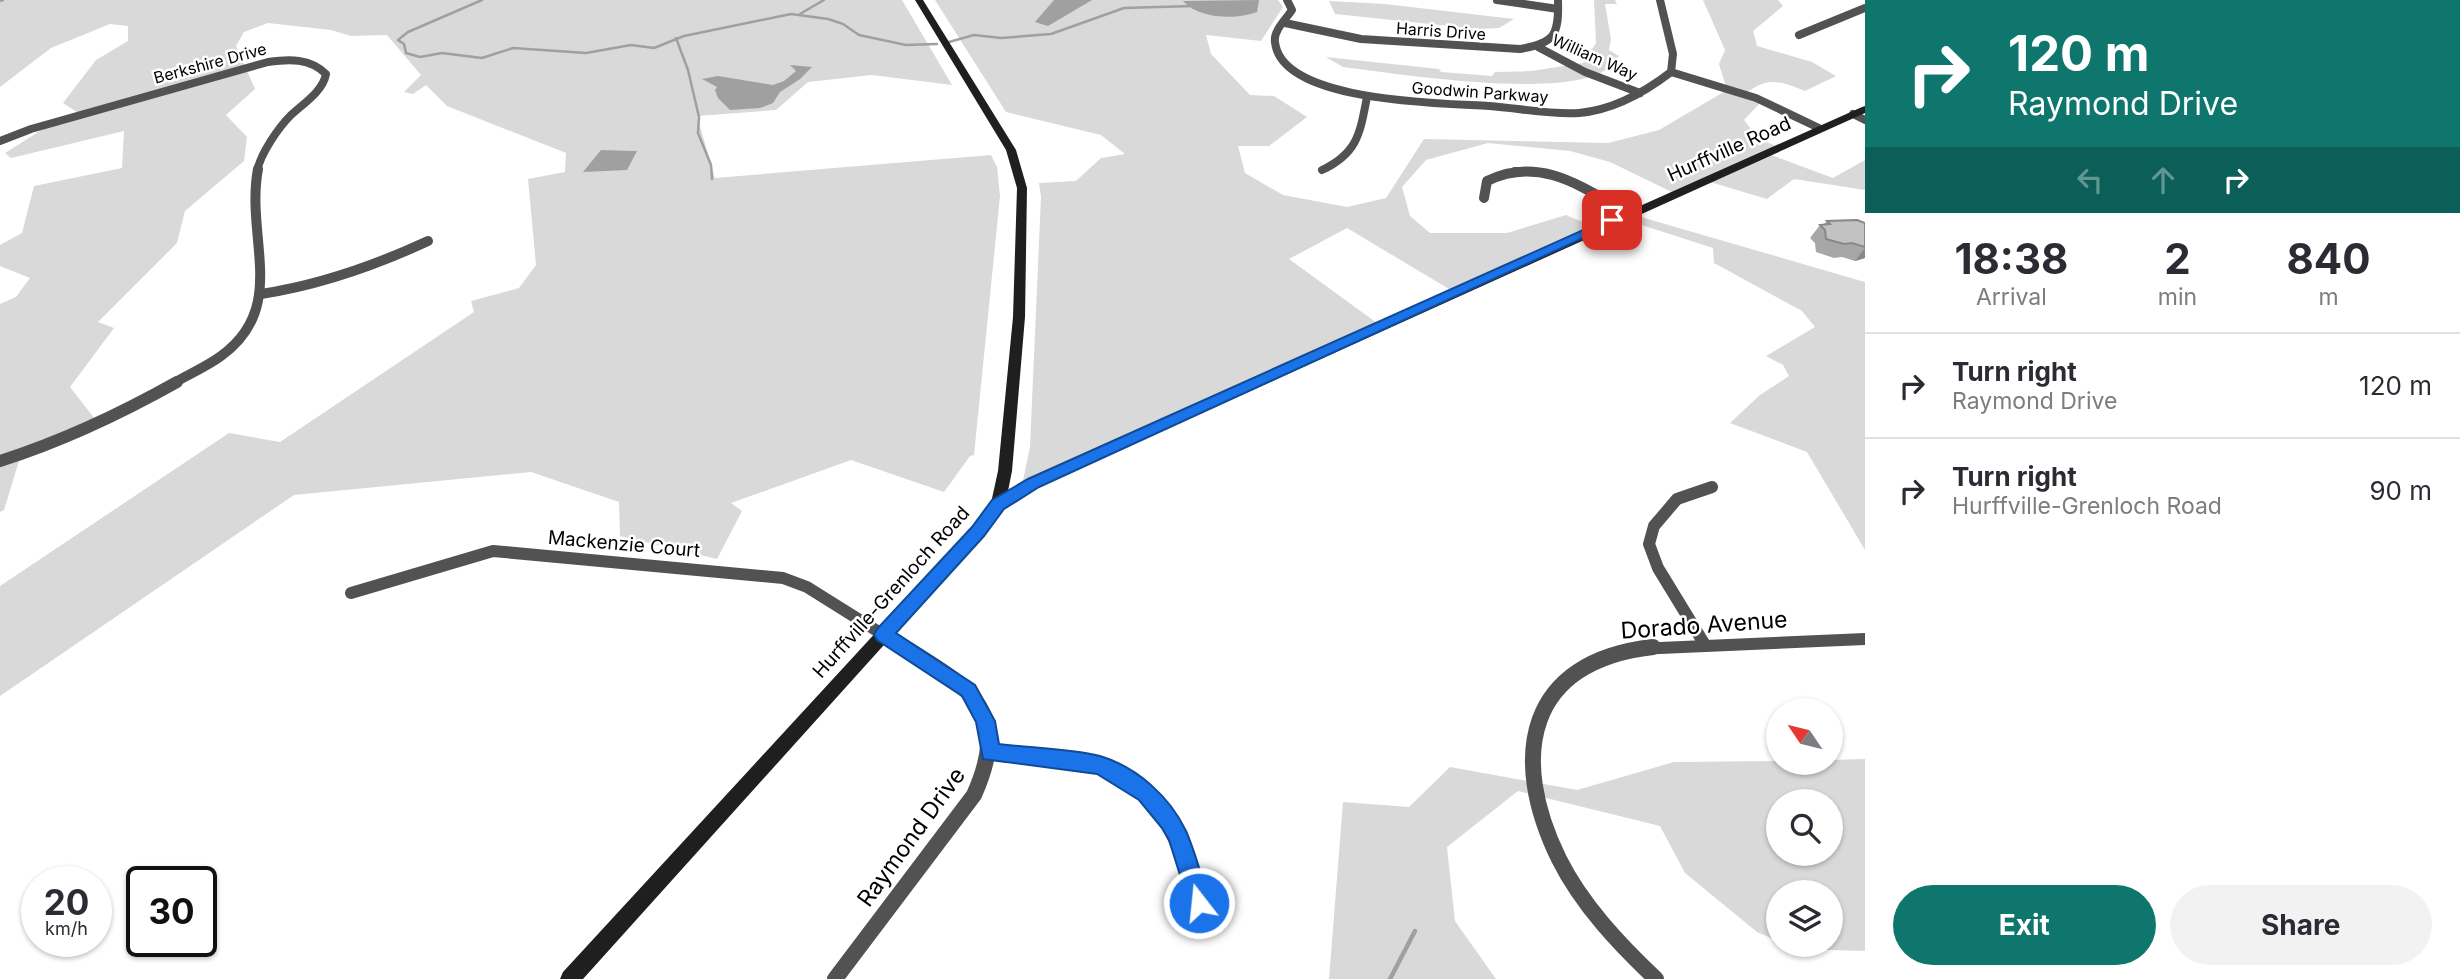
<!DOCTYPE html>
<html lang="en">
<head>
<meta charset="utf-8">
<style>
  body { margin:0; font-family:Inter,sans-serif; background:#f2f2f3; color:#2b2b33; height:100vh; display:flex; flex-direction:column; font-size:26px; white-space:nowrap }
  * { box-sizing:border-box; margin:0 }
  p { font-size:23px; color:#7c7c81 }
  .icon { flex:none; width:38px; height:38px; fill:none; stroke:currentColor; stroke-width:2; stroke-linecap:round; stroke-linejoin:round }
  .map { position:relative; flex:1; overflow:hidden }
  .details { display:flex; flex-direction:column; background:#fff; width:595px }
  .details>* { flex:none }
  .top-card { background:#0f766e; color:#fff; overflow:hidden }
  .needle { width:46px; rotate:305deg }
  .fabs { position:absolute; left:1766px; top:698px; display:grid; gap:14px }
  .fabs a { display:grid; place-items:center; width:77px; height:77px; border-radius:50%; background:#fff; box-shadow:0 2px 5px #0004; font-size:35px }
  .speed { position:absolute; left:21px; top:866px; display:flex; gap:14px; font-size:35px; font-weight:700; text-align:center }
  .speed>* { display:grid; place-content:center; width:91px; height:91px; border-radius:50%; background:#fff; box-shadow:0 2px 5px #0004; line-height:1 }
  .speed small { font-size:18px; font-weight:400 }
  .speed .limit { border:4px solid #111; border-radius:10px; background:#fff; color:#111 }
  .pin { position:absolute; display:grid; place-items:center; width:60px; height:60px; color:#fff; margin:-30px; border-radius:14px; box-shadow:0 4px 10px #0006 }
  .me { position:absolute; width:77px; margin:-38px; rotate:344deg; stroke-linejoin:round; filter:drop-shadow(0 0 5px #0008) }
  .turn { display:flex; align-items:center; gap:24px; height:147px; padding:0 28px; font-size:32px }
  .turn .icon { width:91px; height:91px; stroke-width:2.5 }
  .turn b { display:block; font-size:49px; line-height:60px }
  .lanes { display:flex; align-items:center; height:66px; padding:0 28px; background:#0003; justify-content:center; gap:35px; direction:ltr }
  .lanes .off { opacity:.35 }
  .eta { display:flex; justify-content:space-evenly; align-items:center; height:119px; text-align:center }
  .eta b { font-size:42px; font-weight:700; line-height:49px }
  .action { display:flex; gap:14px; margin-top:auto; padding:14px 28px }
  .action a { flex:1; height:80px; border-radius:42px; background:#0f766e; color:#fff; font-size:28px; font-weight:700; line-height:80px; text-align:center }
  .action a+a { background:#f2f2f3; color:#2b2b33 }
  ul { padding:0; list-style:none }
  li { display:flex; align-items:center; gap:21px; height:105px; padding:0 28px; border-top:2px solid #e1e1e2 }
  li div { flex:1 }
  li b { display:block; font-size:26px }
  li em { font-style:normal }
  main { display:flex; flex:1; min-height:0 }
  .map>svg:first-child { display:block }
</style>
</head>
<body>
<main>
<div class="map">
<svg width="1865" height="979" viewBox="0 0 1865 979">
  <rect width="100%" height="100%" fill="#fff"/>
  <g fill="#d9d9d9" fill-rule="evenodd">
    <polygon points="0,0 902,0 952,85 872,75 808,82 776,110 697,116 715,178 991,155 997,167 1000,196 974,455 970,456 944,492 851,460 731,503 742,511 717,559 620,536 619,502 531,472 294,495 0,696 0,586 229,433 280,442 474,312 471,301 519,288 536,265 528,179 565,172 566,153 447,106 426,85 413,94 404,92 421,75 387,35 351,36 331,30 268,23 244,32 236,46 255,89 226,115 247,137 244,161 185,211 177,243 98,322 114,328 70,387 98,423 19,461 4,510 0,512 0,304 16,297 30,278 0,266 0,245 22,233 34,186 122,168 124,131 11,158 5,153 54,122 80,114 63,103 96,60 128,41 128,26 110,24 51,48 0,87"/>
    <path d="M 935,0 L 1278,0 L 1283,7 L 1261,41 L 1206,35 L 1211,54 L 1250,95 L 1274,96 L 1307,117 L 1269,146 L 1238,146 L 1245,173 L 1283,195 L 1347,207 L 1386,198 L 1424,139 L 1608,143 L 1659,130 L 1727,90 L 1719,64 L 1725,50 L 1703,0 L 1778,0 L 1783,6 L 1753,31 L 1757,46 L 1812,62 L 1836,76 L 1805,91 C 1779,81 1768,76 1745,94 L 1762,101 L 1744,120 L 1758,138 L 1782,149 L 1771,155 L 1833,178 L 1865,160 L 1865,190 L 1794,179 L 1767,199 L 1710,182 L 1678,195 L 1610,162 L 1570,151 L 1488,143 L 1426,160 L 1402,187 L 1410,216 L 1430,233 L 1507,233 L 1566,215 L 1599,229 L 1454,292 L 1347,228 L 1289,259 L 1381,326 L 1021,490 L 1030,447 L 1041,197 L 1039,183 L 1076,181 L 1101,158 L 1125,154 L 1101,135 L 1006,112 Z"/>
    <path d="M 1594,0 L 1615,0 L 1617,4 L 1605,4 L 1611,39 L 1609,50 L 1619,56 C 1614,61 1609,68 1604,71 C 1557,99 1399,74 1343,67 L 1326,57 L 1439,69 L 1441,72 L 1492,76 L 1495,72 L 1532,71 L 1583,63 L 1596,43 Z"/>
    <polygon points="1329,1 1385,4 1514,19 1499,28 1478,29 1335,14"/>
    <polygon points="1634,215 1865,282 1865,550 1807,452 1730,423 1760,395 1789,376 1783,365 1766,356 1815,327 1802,311 1714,263 1713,248 1623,219"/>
    <path d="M 1865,759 L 1865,951 L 1797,949 L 1787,945 L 1830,945 L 1830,892 L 1778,892 L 1778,941 L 1757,932 L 1685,873 L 1660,826 L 1518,791 L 1447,847 L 1455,921 L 1496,979 L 1329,979 L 1343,802 L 1409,807 L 1450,767 L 1577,790 L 1674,762 L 1778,761 L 1778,763 L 1830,763 L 1831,760 ZM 1778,802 L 1830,802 L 1830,854 L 1778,854 Z"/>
  </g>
  <g fill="#a0a0a0">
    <polygon points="1054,0 1092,0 1048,26 1035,22"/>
    <path d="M 1259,0 L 1257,12 C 1236,20 1199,19 1183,1 Z"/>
    <polygon points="790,65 812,67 800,79 780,92 773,103 760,108 730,110 718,98 715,90 717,87 702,79 718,76 773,85 784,81 796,71"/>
    <polygon points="601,150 633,151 637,151 627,170 583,172"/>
  </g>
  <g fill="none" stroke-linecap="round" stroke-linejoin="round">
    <g stroke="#a0a0a0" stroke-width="2.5">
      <polyline points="482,0 408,32 398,40 404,44 406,53 420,57 442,53 482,58 513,48 586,53 631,45 654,48 684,36 791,14 828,19 843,24 859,35 906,45 937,44"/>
      <polyline points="0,1 3,0"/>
      <polyline points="800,14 824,0"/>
      <polyline points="676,38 688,70 699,117 698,133 711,165 712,179"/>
      <polyline points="949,42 974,35 1001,38 1051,34 1124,8 1193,6"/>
    </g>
    <polyline stroke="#a0a0a0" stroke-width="4.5" points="1390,979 1415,931"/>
    <g stroke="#525252" stroke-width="8">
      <path d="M 1287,0 L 1292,10 C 1286,19 1273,31 1275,42 C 1281,103 1444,103 1489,106 C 1518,108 1550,115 1579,113 C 1613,110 1645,92 1671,72 L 1673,54 L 1660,0"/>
      <polyline points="1497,0 1558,9"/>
      <path d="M 1285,23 L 1361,39 L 1520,49 C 1555,43 1559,35 1558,0"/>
      <polyline points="1799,35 1865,8"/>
      <polyline points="1538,47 1585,72 1640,93"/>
      <polyline points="1671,72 1756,98 1819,128"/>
      <polyline points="1853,114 1865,120"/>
      <path d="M 0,141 L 31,129 L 268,62 C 289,59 310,58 326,74 C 323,91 304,103 291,115 C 278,128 261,153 257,171"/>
      <path d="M 1322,170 C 1358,153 1360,133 1367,97"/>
      <polyline points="1515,171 1533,171"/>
    </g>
    <g stroke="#525252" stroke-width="10">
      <path d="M 1484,198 L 1487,181 C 1540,155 1582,187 1628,213"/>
      <path d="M 261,294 C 320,285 374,266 428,241"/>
      <path d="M 174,383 C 189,374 206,367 221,356 C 289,307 245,238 258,169"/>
    </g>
    <g stroke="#525252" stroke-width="12">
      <path d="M 0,461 C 63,441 120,414 177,382"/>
      <polyline points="351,593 493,551 783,578 807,587 906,649"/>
      <polyline points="1705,645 1658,568 1649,544 1654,526 1677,499 1712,487"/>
      <polyline points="1637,649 1865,639"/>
    </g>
    <g stroke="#525252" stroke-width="16">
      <path d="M 1653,647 C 1526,661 1509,757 1559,859 C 1582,905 1619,944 1656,979"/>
      <path d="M 990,752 C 1025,756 1064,755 1098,765 C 1161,784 1182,846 1199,903"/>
      <path d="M 835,979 L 974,795 C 1012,710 970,688 904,647"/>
    </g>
    <polygon fill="#1f1f1f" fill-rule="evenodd" points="915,0 923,0 1016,150 1027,188 1025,317 1012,471 1008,491 1028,479 1862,107 1865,106 1865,113 1038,487 1003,508 983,535 583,979 560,979 563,972 973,527 991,503 998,471 1013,317 1017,188 1006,150"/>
  </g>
  <polygon fill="#a7a7a7" points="1827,221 1865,223 1865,258 1855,261 1842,257 1834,258 1816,252 1815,243 1810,238 1820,225 1824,224"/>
  <polygon fill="#888" points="1865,248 1865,258 1855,261"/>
  <polygon fill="#c2c2c2" stroke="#888" stroke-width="2" points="1857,220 1865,223 1865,247 1852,243 1844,244 1826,239 1825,230 1820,225 1830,224 1827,221"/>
  <path fill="#1a73e8" stroke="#114b97" stroke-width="2" d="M 1612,217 L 1618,220 L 1616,223 L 1039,487 L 1004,509 L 984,536 L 896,633 L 975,685 L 995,721 L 999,744 C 1031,748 1068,748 1100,756 C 1137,767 1170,797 1186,831 C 1196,854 1202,879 1210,903 L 1207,910 L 1199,913 L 1191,910 L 1169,840 L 1162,828 L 1139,800 L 1097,774 L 983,759 L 976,722 L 962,696 L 877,640 L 874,635 L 877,629 L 972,527 L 992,500 L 1028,479 Z"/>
  <g text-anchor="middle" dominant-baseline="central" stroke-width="5" stroke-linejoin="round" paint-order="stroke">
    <g font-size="16" fill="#000" stroke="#fff">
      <text transform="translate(1441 31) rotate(4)">Harris Drive</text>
      <text transform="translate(1595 57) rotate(24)">William Way</text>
      <text transform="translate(210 63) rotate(-15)">Berkshire Drive</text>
      <text transform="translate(1480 92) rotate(4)">Goodwin Parkway</text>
    </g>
    <g font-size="19" fill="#000" stroke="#fff">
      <text transform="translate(1729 149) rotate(-24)">Hurffville Road</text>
      <text transform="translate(624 544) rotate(5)">Mackenzie Court</text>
      <text transform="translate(891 592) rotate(-48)">Hurffville-Grenloch Road</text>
    </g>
    <g font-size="23" fill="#000" stroke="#fff">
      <text transform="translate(1704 625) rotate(-4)">Dorado Avenue</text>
      <text transform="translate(911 837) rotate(-54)">Raymond Drive</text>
    </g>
  </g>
</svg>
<div class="fabs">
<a><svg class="needle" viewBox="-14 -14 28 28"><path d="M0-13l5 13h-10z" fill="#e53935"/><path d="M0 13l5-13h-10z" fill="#7c7c81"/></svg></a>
<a><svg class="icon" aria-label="search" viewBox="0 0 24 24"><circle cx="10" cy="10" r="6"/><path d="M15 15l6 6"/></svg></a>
<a><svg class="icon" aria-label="layers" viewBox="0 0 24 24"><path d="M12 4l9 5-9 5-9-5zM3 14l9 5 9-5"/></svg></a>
</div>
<div class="speed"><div>20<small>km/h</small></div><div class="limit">30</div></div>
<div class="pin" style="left:1612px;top:220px;background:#d93025"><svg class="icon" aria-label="arrive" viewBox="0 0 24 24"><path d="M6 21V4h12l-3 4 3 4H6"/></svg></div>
<svg class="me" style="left:1199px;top:903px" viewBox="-20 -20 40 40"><circle r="17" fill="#1a73e8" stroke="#fff" stroke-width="3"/><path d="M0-11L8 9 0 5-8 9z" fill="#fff"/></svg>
</div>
<section class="details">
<div class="top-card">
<div class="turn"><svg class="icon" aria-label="right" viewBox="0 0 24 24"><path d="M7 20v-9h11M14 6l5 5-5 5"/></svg><div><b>120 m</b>Raymond Drive</div></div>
<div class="lanes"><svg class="icon off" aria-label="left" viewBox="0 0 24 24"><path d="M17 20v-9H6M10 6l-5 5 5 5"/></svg><svg class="icon off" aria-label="ahead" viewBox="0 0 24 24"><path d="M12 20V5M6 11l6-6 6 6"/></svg><svg class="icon" aria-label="right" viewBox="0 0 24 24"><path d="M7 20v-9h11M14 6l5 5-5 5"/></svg></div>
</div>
<div class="eta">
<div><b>18:38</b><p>Arrival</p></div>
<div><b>2</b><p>min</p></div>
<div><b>840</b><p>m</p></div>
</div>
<ul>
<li><svg class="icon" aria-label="right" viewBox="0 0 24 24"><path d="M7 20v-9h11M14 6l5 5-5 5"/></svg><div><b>Turn right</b><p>Raymond Drive</p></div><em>120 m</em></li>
<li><svg class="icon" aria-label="right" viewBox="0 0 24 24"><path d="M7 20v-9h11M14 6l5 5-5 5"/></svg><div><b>Turn right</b><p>Hurffville-Grenloch Road</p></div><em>90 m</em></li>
</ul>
<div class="action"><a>Exit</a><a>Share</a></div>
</section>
</main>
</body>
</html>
